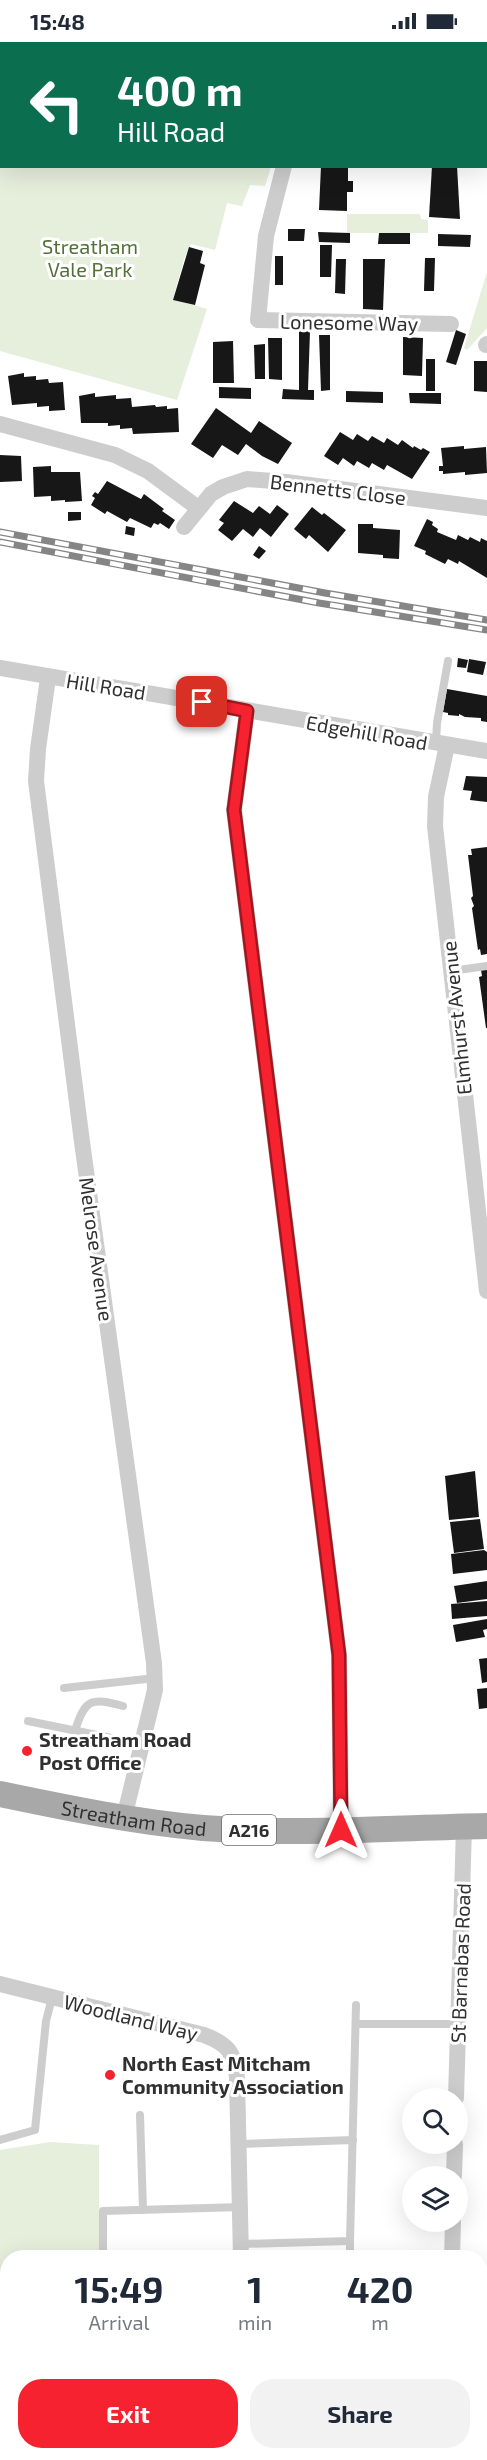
<!DOCTYPE html>
<html lang="en">
<head>
<meta charset="utf-8">
<style>
  body { margin:0; font-family:"Exo 2",sans-serif; background:#f2f2f3; color:#1f2937; height:100vh; display:flex; flex-direction:column; font-size:22px; white-space:nowrap }
  * { box-sizing:border-box; margin:0 }
  p { font-size:20px; color:#747a83 }
  .icon { flex:none; width:33px; height:33px; fill:none; stroke:currentColor; stroke-width:2; stroke-linecap:round; stroke-linejoin:round }
  .map { position:relative; flex:1; overflow:hidden }
  .sheet { position:absolute; left:0px; top:2208px; width:488px; height:210px; display:flex; flex-direction:column; background:#fff; border-radius:24px 24px 0 0; box-shadow:0 6px 24px #0002 }
  .sheet>* { flex:none }
  .guide { position:absolute; left:0px; top:0px; width:488px; height:126px; box-shadow:0 6px 24px #0002; background:#0b6e4f; color:#fff; overflow:hidden }
  .buttons { position:absolute; left:402px; top:2046px; display:grid; gap:12px }
  .buttons a { display:grid; place-items:center; width:66px; height:66px; border-radius:50%; background:#fff; box-shadow:0 6px 24px #0002; font-size:30px }
  .pin { position:absolute; display:grid; place-items:center; width:51px; height:51px; color:#fff; margin:-26px; border-radius:12px; box-shadow:0 3px 9px #0006 }
  .me { position:absolute; width:66px; margin:-33px; rotate:0deg; stroke-linejoin:round; filter:drop-shadow(0 0 4px #0008) }
  .turn { display:flex; align-items:center; gap:21px; height:126px; padding:0 18px; font-size:27px }
  .turn .icon { width:78px; height:78px; stroke-width:2.5 }
  .turn b { display:block; font-size:42px; line-height:51px }
  .eta { display:flex; justify-content:space-evenly; align-items:center; height:102px; text-align:center }
  .eta b { font-size:36px; font-weight:700; line-height:42px }
  .button { display:flex; gap:12px; margin-top:auto; padding:12px 18px }
  .button a { flex:1; height:69px; border-radius:24px; background:#f7222f; color:#fff; font-size:24px; font-weight:700; line-height:69px; text-align:center }
  .button a+a { background:#f2f2f3; color:#1f2937 }
  .status { display:flex; justify-content:space-between; align-items:center; height:42px; padding:0 30px; background:#fff; direction:ltr }
  .status svg { height:16px; fill:currentColor }
  .map>svg:first-child { display:block }
</style>
</head>
<body>
<div class="status"><b>15:48</b><svg viewBox="0 0 49 12"><path d="M0 12V9h3v3zM5 12V6h3v6zM10 12V3h3v9zM15 12V0h3v12zM26 1h20v11H26zM47 4h2v5h-2z"/></svg></div>
<div class="map">
<svg width="487" height="2418" viewBox="0 0 487 2418">
  <rect width="100%" height="100%" fill="#fff"/>
  <g fill="#e6eedc">
    <polygon points="0,0 308,0 2,2 2,124 271,125 265,144 250,143 242,164 227,161 215,208 191,202 184,217 173,257 207,267 177,358 0,309"/>
    <polygon points="347,172 420,172 421,177 428,178 428,191 347,191"/>
    <polygon points="487,230 487,286 467,308 464,306"/>
    <polygon points="50,2100 99,2103 99,2215 8,2216 7,2351 0,2350 0,2108"/>
  </g>
  <g fill="#171717">
    <polygon points="321,124 348,124 348,139 353,139 353,150 347,150 347,169 319,168"/>
    <polygon points="432,124 457,124 460,177 429,175"/>
    <polygon points="288,187 305,187 304,199 288,199"/>
    <polygon points="318,190 350,191 350,201 319,200"/>
    <polygon points="379,191 410,191 410,202 378,202"/>
    <polygon points="438,192 471,193 470,205 438,204"/>
    <polygon points="320,203 332,203 331,235 320,235"/>
    <polygon points="189,205 203,209 200,221 205,223 195,263 173,258"/>
    <rect x="275" y="214" width="8" height="29"/>
    <polygon points="425,216 435,216 434,249 424,249"/>
    <polygon points="336,217 346,217 345,252 335,251"/>
    <polygon points="363,217 385,217 383,268 363,267"/>
    <polygon points="456,288 466,292 456,323 446,320"/>
    <polygon points="299,289 310,289 308,348 314,348 314,358 282,357 283,347 299,348"/>
    <polygon points="319,293 330,293 330,348 321,349"/>
    <polygon points="403,295 423,296 422,334 403,333"/>
    <polygon points="268,296 282,296 282,338 269,337"/>
    <polygon points="233,299 234,341 213,341 213,300"/>
    <polygon points="265,302 265,337 255,337 254,303"/>
    <rect x="426" y="317" width="9" height="32"/>
    <polygon points="474,319 487,319 487,350 474,349"/>
    <polygon points="24,331 24,335 36,334 36,338 48,337 49,341 63,340 65,368 49,369 49,364 37,365 37,361 12,363 8,334"/>
    <polygon points="219,345 251,346 251,357 219,356"/>
    <polygon points="346,349 383,350 383,361 346,360"/>
    <polygon points="95,351 95,355 116,353 116,357 131,356 132,365 155,363 156,365 167,364 167,367 178,366 179,390 133,392 132,386 120,387 120,383 108,384 108,381 81,381 79,354"/>
    <polygon points="409,351 441,351 441,362 410,361"/>
    <polygon points="216,366 251,391 259,379 292,401 278,422 262,414 246,402 238,413 222,403 213,416 191,402"/>
    <polygon points="340,390 353,398 357,392 368,399 372,394 384,401 387,396 398,403 402,398 413,406 414,404 421,408 423,406 430,410 412,437 387,423 384,428 372,421 369,426 357,419 354,424 343,416 338,423 324,414"/>
    <polygon points="464,404 464,407 486,405 487,431 465,433 465,430 443,432 443,429 439,429 439,424 443,424 441,406"/>
    <polygon points="0,413 21,414 22,439 0,440"/>
    <polygon points="51,424 51,430 80,430 82,459 65,460 65,458 51,459 51,454 34,455 33,425"/>
    <polygon points="107,439 141,457 144,452 164,467 162,469 175,478 169,487 160,481 158,483 154,481 151,486 130,476 127,480 107,469 105,472 91,463 95,456 92,454 95,450 98,452"/>
    <polygon points="234,459 253,471 259,464 270,472 277,463 289,472 271,495 260,486 253,495 243,487 232,499 218,488 224,481 219,478"/>
    <polygon points="312,465 322,473 324,471 346,488 328,510 309,493 306,497 294,487"/>
    <polygon points="68,470 81,470 81,478 68,479"/>
    <polygon points="427,477 433,480 432,483 438,487 437,490 456,498 458,493 468,498 470,495 480,500 481,496 487,499 487,536 459,519 458,522 448,517 445,522 425,512 426,509 414,504"/>
    <polygon points="358,482 373,482 373,486 400,488 399,517 383,516 383,513 358,511"/>
    <polygon points="126,484 135,486 134,494 125,492"/>
    <polygon points="259,504 266,509 259,517 253,513"/>
    <polygon points="458,616 468,618 466,626 457,625"/>
    <polygon points="469,617 486,620 483,633 467,630"/>
    <polygon points="447,647 487,654 487,680 481,679 481,676 465,675 459,672 459,674 448,673 448,671 443,670"/>
    <polygon points="466,734 487,735 487,760 470,758 472,749 463,748"/>
    <polygon points="487,805 487,912 481,913 480,907 478,908 472,866 474,864 471,856 473,854 468,813 472,813 471,807"/>
    <polygon points="487,927 487,986 486,986 479,935 482,934 481,928"/>
    <polygon points="475,1429 479,1475 449,1478 445,1434"/>
    <polygon points="480,1477 484,1507 454,1511 450,1480"/>
    <polygon points="484,1508 487,1510 487,1528 453,1532 451,1512"/>
    <polygon points="487,1539 487,1557 457,1561 454,1544"/>
    <polygon points="487,1559 487,1574 452,1577 451,1562"/>
    <polygon points="487,1577 487,1587 483,1588 485,1595 456,1600 453,1583"/>
    <polygon points="487,1616 487,1640 482,1641 479,1617"/>
    <polygon points="487,1646 487,1666 479,1667 477,1647"/>
  </g>
  <g fill="none" stroke-linecap="round" stroke-linejoin="round">
    <g stroke="#cdcdcd" stroke-width="8">
      <polyline points="436,701 437,681 448,619"/>
      <polyline points="451,929 487,924"/>
      <polyline points="64,1646 155,1636"/>
      <polyline points="28,1679 141,1702"/>
      <path d="M 75,1689 C 85,1655 93,1656 123,1664"/>
      <polyline points="357,1982 457,1982"/>
      <polyline points="140,2073 143,2168"/>
      <polyline points="0,2098 35,2088 46,1979 52,1956"/>
      <polyline points="239,2102 353,2098"/>
      <polyline points="350,2199 350,2216"/>
      <polyline points="242,2202 350,2199 356,1963"/>
      <polyline points="103,2216 103,2169 241,2165"/>
    </g>
    <g stroke="#cdcdcd" stroke-width="16">
      <polyline points="317,2 317,0"/>
      <polyline points="486,27 487,26"/>
      <polyline points="284,124 266,194 258,278 451,282"/>
      <polyline points="486,303 487,302"/>
      <polyline points="0,382 115,413 148,429 198,466"/>
      <polyline points="184,485 211,452 223,445 247,437 286,440 487,466"/>
      <polyline points="0,626 487,709"/>
      <polyline points="48,636 38,707 36,739 82,1100 154,1621 155,1648 124,1776"/>
      <polyline points="247,669 234,768 339,1613 341,1788"/>
      <polyline points="447,703 436,755 435,784 487,1249"/>
      <path d="M 0,1942 L 204,1993 C 228,2002 235,2011 237,2036 L 241,2216"/>
      <polyline points="456,2056 464,1785"/>
      <polyline points="454,2134 455,2102"/>
      <polyline points="452,2216 453,2180"/>
      <polyline points="480,2335 487,2332"/>
      <polyline points="0,2365 8,2365"/>
      <polyline points="148,2410 148,2418"/>
      <polyline points="443,2418 443,2410"/>
    </g>
    <path stroke="#a8a8a8" stroke-width="26" id="s1" d="M 0,1752 C 67,1766 135,1780 203,1786 C 298,1793 392,1786 487,1784"/>
    <g stroke="#858585" stroke-width="7">
      <g id="rail">
        <polyline points="0,490 325,551 487,578"/>
        <polyline points="0,500 319,561 487,588"/>
      </g>
    </g>
    <use href="#rail" stroke="#fff" stroke-width="4.5" stroke-dasharray="14" stroke-linecap="butt"/>
  </g>
  <g fill="none" stroke-linecap="round" stroke-linejoin="round">
    <g stroke="#a1161f" stroke-width="15">
      <polyline id="route" points="202,660 247,669 234,768 339,1613 341,1788"/>
    </g>
    <use href="#route" stroke="#f7222f" stroke-width="10"/>
  </g>
  <g fill="#f7222f" stroke="#fff" stroke-width="2">
    <circle cx="27" cy="1709" r="6"/>
    <circle cx="110" cy="2033" r="6"/>
  </g>
  <g text-anchor="middle" dominant-baseline="central" stroke-width="6" stroke-linejoin="round" paint-order="stroke">
    <rect fill="#fff" stroke="#6e6e6e" stroke-width="1.5" x="222" y="1773" width="54" height="30" rx="4.5"/>
    <g font-size="18" font-weight="bold" fill="#303030">
      <text x="249" y="1788">A216</text>
    </g>
    <g font-size="20" fill="#527038" stroke="#fff">
      <text x="90" y="204">Streatham<tspan x="90" dy="23">Vale Park</tspan></text>
    </g>
    <g font-size="20" fill="#303030" stroke="#fff">
      <text transform="translate(349 280) rotate(1)">Lonesome Way</text>
      <text transform="translate(338 447) rotate(7)">Bennetts Close</text>
      <text transform="translate(106 644) rotate(9)">Hill Road</text>
      <text transform="translate(367 690) rotate(10)">Edgehill Road</text>
      <text transform="translate(456 976) rotate(-96)">Elmhurst Avenue</text>
      <text transform="translate(97 1207) rotate(82)">Melrose Avenue</text>
      <text stroke="none"><textPath href="#s1" startOffset="136">Streatham Road</textPath></text>
      <text transform="translate(460 1921) rotate(-88)">St Barnabas Road</text>
      <text transform="translate(131 1975) rotate(14)">Woodland Way</text>
    </g>
    <g font-size="20" font-weight="bold" fill="#303030" stroke="#fff" text-anchor="start">
      <text x="39" y="1697">Streatham Road<tspan x="39" dy="23">Post Office</tspan></text>
      <text x="122" y="2021">North East Mitcham<tspan x="122" dy="23">Community Association</tspan></text>
    </g>
  </g>
</svg>
<div class="buttons">
<a><svg class="icon" aria-label="search" viewBox="0 0 24 24"><circle cx="10" cy="10" r="6"/><path d="M15 15l6 6"/></svg></a>
<a><svg class="icon" aria-label="layers" viewBox="0 0 24 24"><path d="M12 4l9 5-9 5-9-5zM3 14l9 5 9-5"/></svg></a>
</div>
<div class="pin" style="left:202px;top:660px;background:#d93025"><svg class="icon" aria-label="arrive" viewBox="0 0 24 24"><path d="M6 21V4h12l-3 4 3 4H6"/></svg></div>
<svg class="me" style="left:341px;top:1788px" viewBox="-20 -20 40 40"><path d="M0-17L14 15 0 8-14 15z" fill="#f7222f" stroke="#fff" stroke-width="4"/></svg>
<div class="guide">
<div class="turn"><svg class="icon" aria-label="left" viewBox="0 0 24 24"><path d="M17 20v-9H6M10 6l-5 5 5 5"/></svg><div><b>400 m</b>Hill Road</div></div>
</div>
<section class="sheet">
<div class="eta">
<div><b>15:49</b><p>Arrival</p></div>
<div><b>1</b><p>min</p></div>
<div><b>420</b><p>m</p></div>
</div>
<div class="button"><a>Exit</a><a>Share</a></div>
</section>
</div>
</body>
</html>
